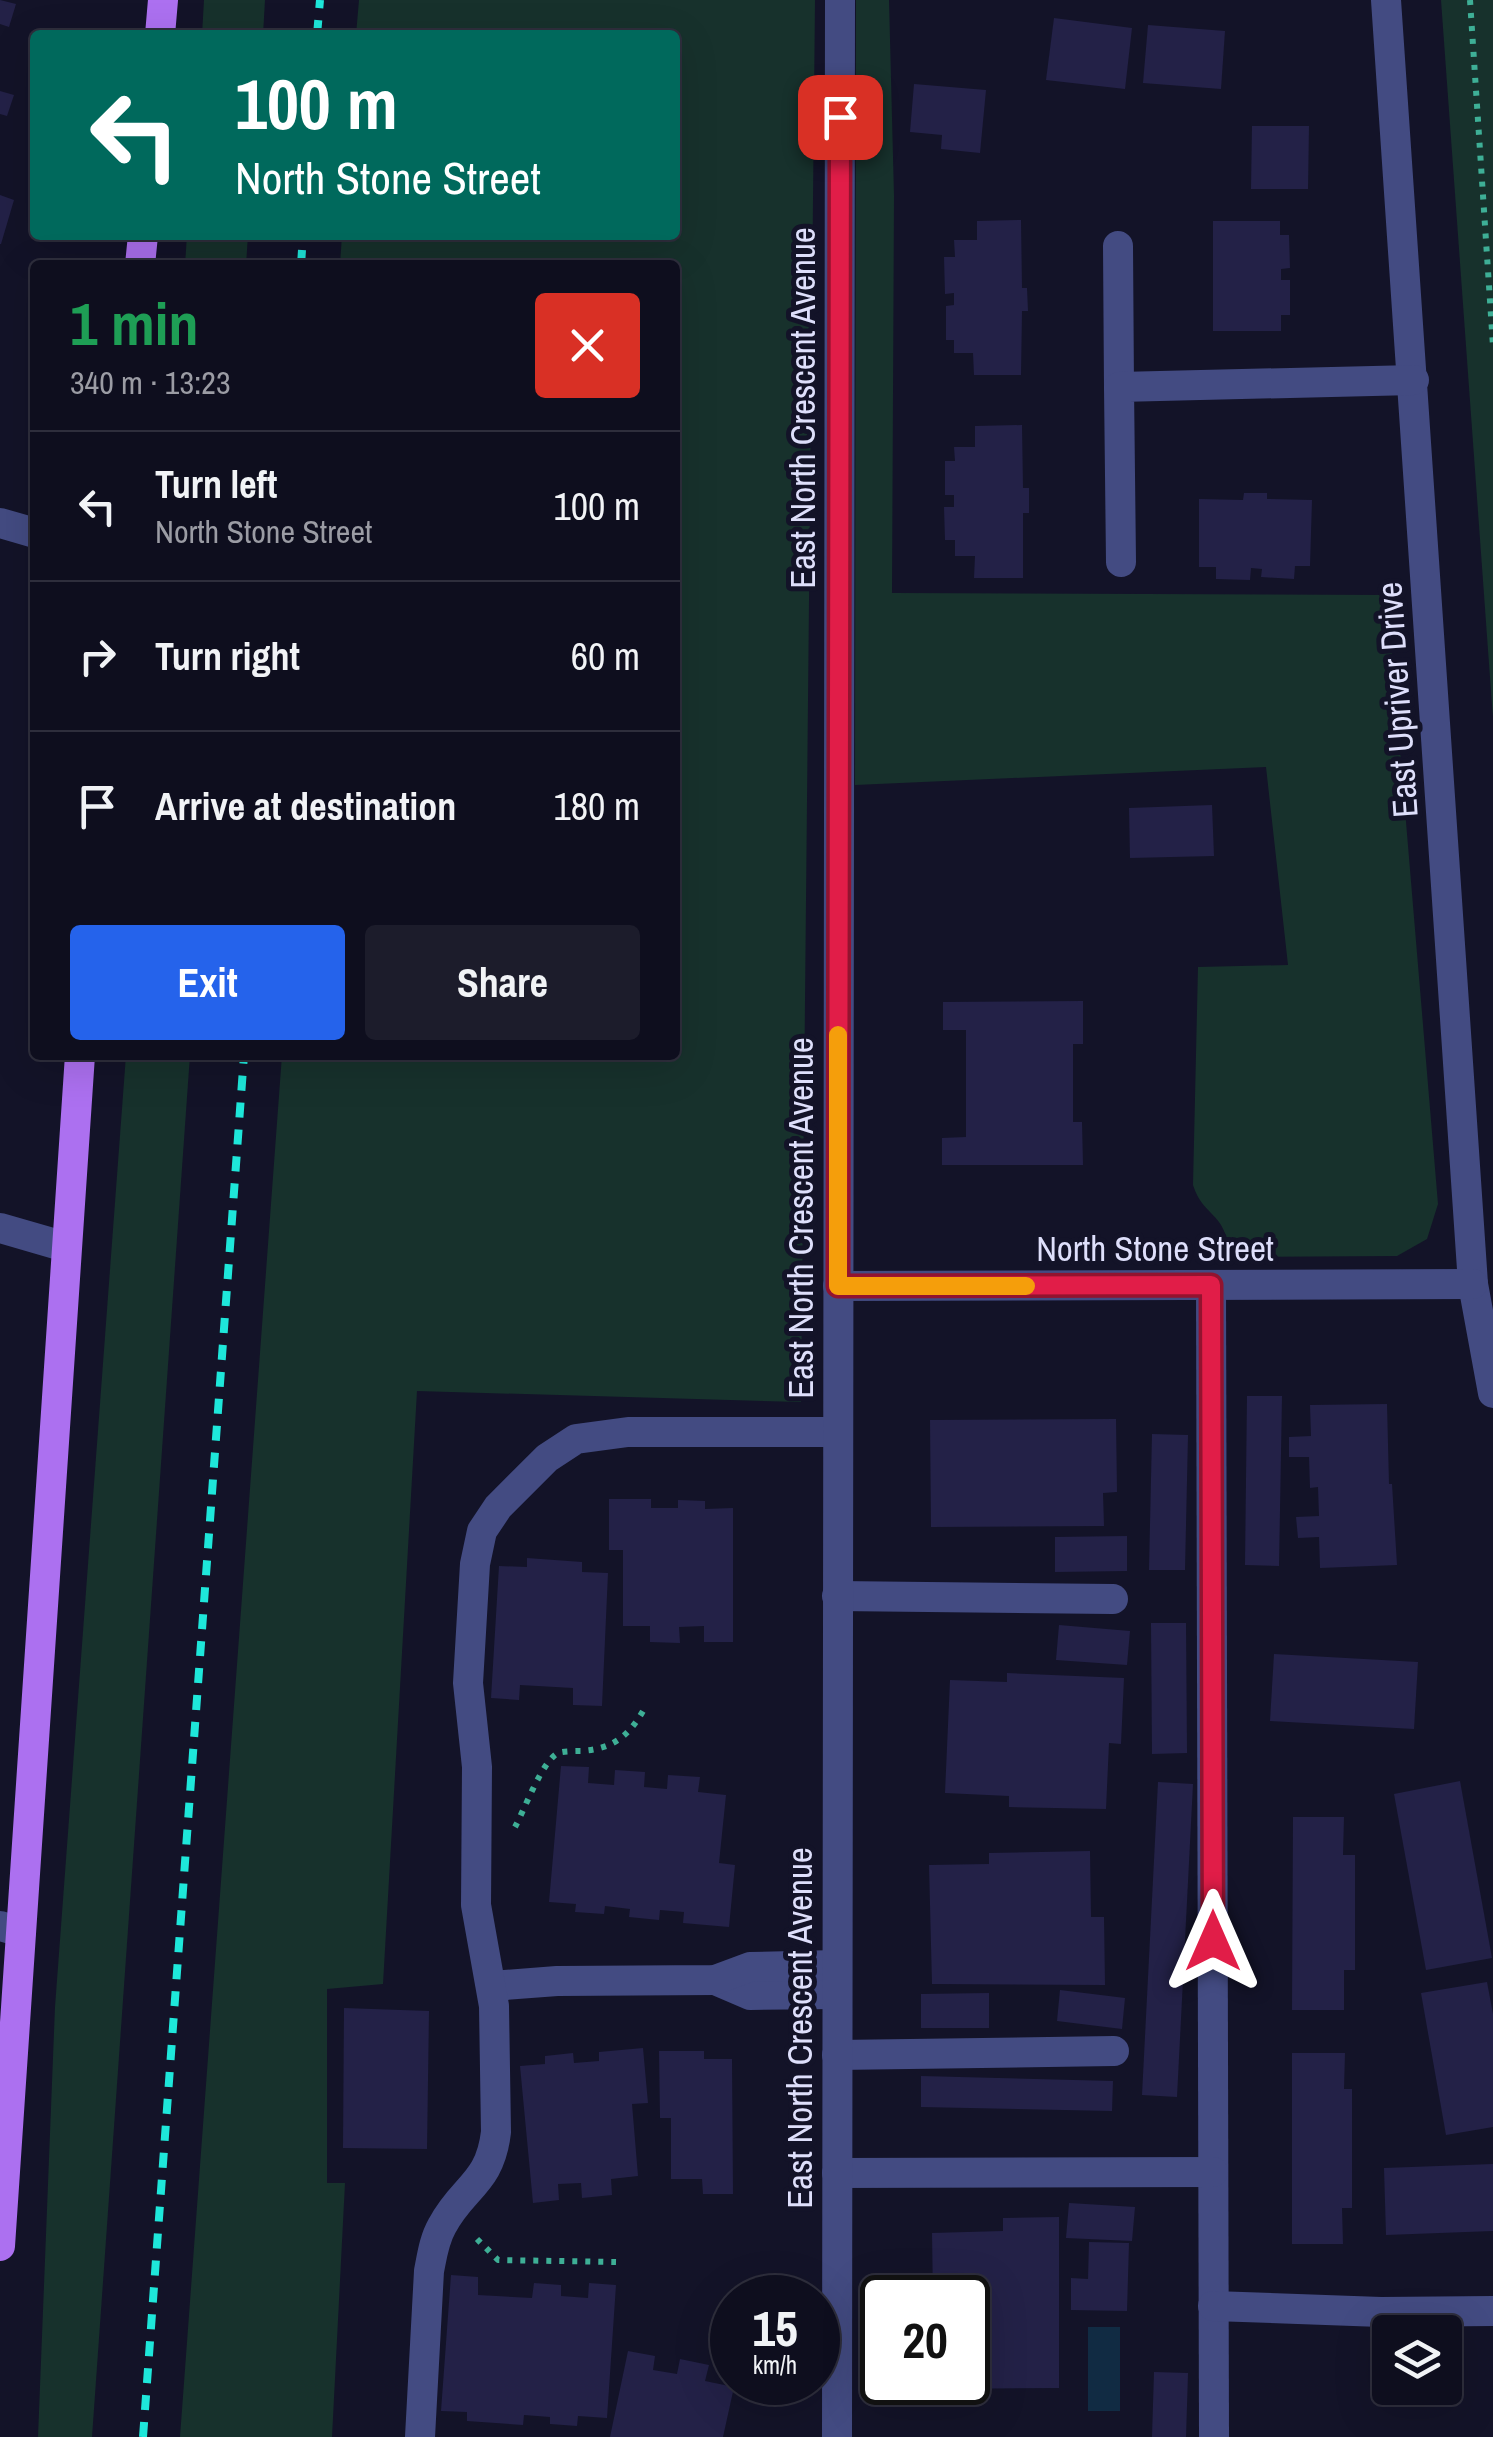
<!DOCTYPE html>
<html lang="en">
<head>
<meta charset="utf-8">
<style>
  body { margin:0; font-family:"Archivo Narrow",sans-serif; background:#1c1c2b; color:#f1f3f6; height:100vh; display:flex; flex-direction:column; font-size:38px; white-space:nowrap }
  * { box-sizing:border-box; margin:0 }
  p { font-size:32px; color:#9b9ca4 }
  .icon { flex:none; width:55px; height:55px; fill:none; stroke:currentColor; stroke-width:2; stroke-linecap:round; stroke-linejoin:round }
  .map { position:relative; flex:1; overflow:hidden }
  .drawer { position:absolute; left:30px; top:260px; width:650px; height:800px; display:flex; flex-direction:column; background:#0e0e1e; border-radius:10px; box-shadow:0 10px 40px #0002,0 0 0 2px #2e2e3c }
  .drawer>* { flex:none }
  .guide { position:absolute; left:30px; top:30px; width:650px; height:210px; border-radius:10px; box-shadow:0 10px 40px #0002,0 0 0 2px #2e2e3c; background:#00695c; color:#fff; overflow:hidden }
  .controls { position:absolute; left:1372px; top:2315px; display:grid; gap:20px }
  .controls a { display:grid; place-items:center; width:90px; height:90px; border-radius:10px; background:#0e0e1e; box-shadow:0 10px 40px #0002,0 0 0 2px #2e2e3c; font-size:50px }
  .speed { position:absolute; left:710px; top:2275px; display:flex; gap:20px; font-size:50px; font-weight:700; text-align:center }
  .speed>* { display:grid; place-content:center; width:130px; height:130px; border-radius:50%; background:#0e0e1e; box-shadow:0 10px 40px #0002,0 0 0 2px #2e2e3c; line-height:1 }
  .speed small { font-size:25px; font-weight:400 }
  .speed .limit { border:5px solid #111; border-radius:15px; background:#fff; color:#111 }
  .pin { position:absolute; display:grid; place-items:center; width:85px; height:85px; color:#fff; margin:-42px; border-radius:20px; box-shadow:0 5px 15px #0006 }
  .me { position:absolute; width:110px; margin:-55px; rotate:0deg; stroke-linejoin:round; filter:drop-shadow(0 0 8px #0008) }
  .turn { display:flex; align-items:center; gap:35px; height:210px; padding:0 40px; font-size:45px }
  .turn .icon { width:130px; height:130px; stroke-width:2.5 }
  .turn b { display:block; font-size:70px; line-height:85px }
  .round { display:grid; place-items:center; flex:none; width:105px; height:105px; border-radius:10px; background:#1c1c2b }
  .summary { display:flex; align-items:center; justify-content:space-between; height:170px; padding:0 40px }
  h1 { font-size:60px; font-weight:700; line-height:75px; color:#1e9e55 }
  .action { display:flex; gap:20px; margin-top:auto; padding:20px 40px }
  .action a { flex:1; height:115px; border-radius:10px; background:#2563eb; color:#fff; font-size:40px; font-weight:700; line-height:115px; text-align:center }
  .action a+a { background:#1c1c2b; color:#f1f3f6 }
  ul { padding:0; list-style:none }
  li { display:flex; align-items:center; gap:30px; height:150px; padding:0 40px; border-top:2px solid #2e2e3c }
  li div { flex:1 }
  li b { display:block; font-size:38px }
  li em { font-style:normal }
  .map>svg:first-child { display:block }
</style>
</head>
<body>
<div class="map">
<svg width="1493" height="2437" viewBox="0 0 1493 2437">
  <rect width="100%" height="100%" fill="#131328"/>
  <g fill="#17312c">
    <polygon points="204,0 265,0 263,35 202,35"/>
    <polygon points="359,0 815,0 801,1402 417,1391 383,1984 327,1989 327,2183 345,2183 332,2437 180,2437 282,1055 675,1055 675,265 340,265 342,235 675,235 675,35 356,35"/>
    <path d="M 856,0 L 889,0 L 894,196 L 892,593 L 1387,595 L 1438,1204 L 1427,1239 L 1397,1256 L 1230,1257 C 1226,1210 1204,1219 1193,1185 L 1198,967 L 1288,965 L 1266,767 L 855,785 Z"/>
    <polygon points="1441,0 1493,0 1493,717 1492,705"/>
    <polygon points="187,235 248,235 246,265 185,265"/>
    <polygon points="126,1055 190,1055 92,2437 38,2437 55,2007"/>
  </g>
  <rect fill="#112b43" x="1088" y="2327" width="32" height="84"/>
  <g fill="#232147">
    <polygon points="0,0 16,4 9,27 0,24"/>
    <polygon points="1054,18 1132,28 1125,89 1046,80"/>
    <polygon points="1148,25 1225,31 1221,89 1143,83"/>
    <polygon points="914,84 986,90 980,153 941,149 942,135 910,132"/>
    <polygon points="0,91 14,95 7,116 0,114"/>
    <polygon points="1252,126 1309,126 1308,189 1251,189"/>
    <polygon points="0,195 14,200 1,244 0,244"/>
    <polygon points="1021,220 1022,288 1027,288 1028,311 1022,311 1021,375 974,375 973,353 954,353 954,340 946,340 946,306 954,305 954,293 945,294 944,257 955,257 954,240 977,240 977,221"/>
    <polygon points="1213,221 1280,221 1280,235 1289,235 1290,268 1281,269 1281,280 1290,280 1290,315 1281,315 1281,331 1213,331"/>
    <polygon points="1022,425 1023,488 1029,488 1029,513 1023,513 1023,578 974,578 975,556 955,556 955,540 945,540 944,507 954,507 954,495 945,495 945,461 955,461 954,447 975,447 975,426"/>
    <polygon points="1244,493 1267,493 1267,499 1312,500 1310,566 1295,566 1294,579 1261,577 1262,569 1251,568 1250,580 1216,579 1216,567 1199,567 1199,499 1243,500"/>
    <polygon points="1212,805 1214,856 1130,858 1129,808"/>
    <polygon points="1083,1001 1083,1044 1073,1044 1073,1122 1082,1122 1083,1165 942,1165 942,1138 966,1137 966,1030 943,1030 943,1002"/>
    <polygon points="1247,1396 1282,1396 1279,1566 1245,1565"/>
    <polygon points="1387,1404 1389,1484 1392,1484 1397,1565 1320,1568 1319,1537 1298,1538 1296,1517 1319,1516 1318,1487 1310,1488 1309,1457 1289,1457 1289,1437 1311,1436 1310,1405"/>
    <polygon points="1116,1419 1117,1492 1103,1493 1104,1526 931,1527 930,1420"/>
    <polygon points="1152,1434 1188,1435 1185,1570 1149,1570"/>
    <polygon points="609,1499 651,1499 651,1508 678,1508 678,1500 705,1501 705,1509 733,1508 733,1642 704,1642 704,1626 679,1627 680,1643 650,1642 650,1626 623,1626 623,1550 609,1550"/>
    <polygon points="1127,1536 1127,1571 1055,1572 1055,1537"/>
    <polygon points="527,1558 582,1562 582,1572 608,1573 602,1706 573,1705 573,1688 520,1685 519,1700 491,1698 499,1566 527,1567"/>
    <polygon points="1151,1623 1186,1623 1187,1753 1152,1754"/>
    <polygon points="1059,1625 1130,1631 1127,1665 1056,1660"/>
    <polygon points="1274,1654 1418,1662 1414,1729 1270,1721"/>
    <polygon points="1007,1673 1124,1678 1121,1744 1109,1743 1106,1809 1009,1807 1009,1796 945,1793 950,1680 1007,1682"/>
    <polygon points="561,1766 589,1767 588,1783 614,1785 615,1770 645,1772 644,1787 667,1789 668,1775 700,1777 698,1792 726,1795 719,1863 735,1865 729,1927 683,1923 684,1912 660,1910 659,1920 629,1917 630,1909 605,1906 604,1914 575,1912 576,1904 549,1902"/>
    <polygon points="1460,1781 1492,1958 1426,1970 1394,1794"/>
    <polygon points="1158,1782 1193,1784 1177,2097 1142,2095"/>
    <polygon points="1293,1817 1344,1817 1343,1855 1355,1855 1355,1970 1344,1970 1344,2010 1292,2010"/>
    <polygon points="1090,1851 1091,1917 1104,1917 1105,1985 932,1984 929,1865 989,1864 989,1853"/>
    <polygon points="1487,1982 1493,2014 1493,2127 1446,2135 1421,1993"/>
    <polygon points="1060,1990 1125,1998 1122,2029 1057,2021"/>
    <polygon points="989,1993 989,2028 921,2028 921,1994"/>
    <polygon points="344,2008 429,2011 427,2149 343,2148"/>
    <polygon points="643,2048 648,2103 632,2104 638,2176 611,2179 612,2195 582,2198 581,2183 558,2184 559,2200 533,2203 520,2066 545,2064 545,2056 573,2053 574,2063 599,2061 599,2052"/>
    <polygon points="659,2051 704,2051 704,2059 732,2059 733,2194 703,2194 702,2179 671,2179 671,2118 660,2118"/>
    <polygon points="1292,2053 1345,2053 1344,2089 1352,2089 1352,2208 1342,2208 1343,2244 1292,2244"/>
    <polygon points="921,2076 1113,2081 1112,2111 921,2107"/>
    <polygon points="1493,2164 1493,2231 1386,2235 1384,2168"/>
    <polygon points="1069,2203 1135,2207 1132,2241 1066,2238"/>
    <polygon points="1059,2217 1059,2388 944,2389 944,2382 968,2382 968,2298 933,2298 932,2233 1003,2231 1003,2218"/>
    <polygon points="1089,2242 1129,2243 1127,2311 1071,2310 1071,2278 1088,2279"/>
    <polygon points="451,2275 478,2277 478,2295 532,2298 534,2283 561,2285 561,2296 588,2298 589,2283 616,2285 607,2418 578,2416 577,2426 550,2424 550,2417 524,2415 523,2425 467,2421 467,2412 441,2411"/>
    <polygon points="628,2351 655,2356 653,2370 677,2374 680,2359 709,2365 705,2381 734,2387 723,2437 610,2437"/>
    <polygon points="1154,2372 1188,2373 1186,2437 1152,2437"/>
  </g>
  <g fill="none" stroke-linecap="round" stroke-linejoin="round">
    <g stroke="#3eaf96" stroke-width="6" stroke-dasharray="5 8" stroke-linecap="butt">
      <polyline points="1470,0 1493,346"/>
      <path d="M 515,1827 C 524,1811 542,1761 558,1753 C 564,1751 575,1751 581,1751 C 612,1749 628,1737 643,1711"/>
      <polyline points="477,2239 498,2260 616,2262"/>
    </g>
    <g stroke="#434b82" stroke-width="30">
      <polyline points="1386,0 1473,1284 1493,1393"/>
      <polyline points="1118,246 1119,387"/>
      <polyline points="0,523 35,533"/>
      <polyline points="1121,562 1119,387 1414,380"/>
      <polyline points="0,1228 66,1247"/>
      <polyline points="1211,1285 1214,2437"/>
      <polyline points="838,1286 1473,1284"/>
      <polyline points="837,1596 1113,1599"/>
      <polyline points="0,1926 21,1932"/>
      <polyline points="715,1980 750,1995 837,1994"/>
      <polyline points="492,1986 557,1981 715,1980 750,1967 837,1965"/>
      <polyline points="837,2055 1114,2051"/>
      <polyline points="837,2173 1213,2172"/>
      <polyline points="1213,2306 1381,2312 1493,2311"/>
      <path d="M 420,2437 L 429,2271 C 432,2256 434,2240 442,2226 C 463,2186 490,2184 496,2132 L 494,2006 L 476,1905 L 477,1767 L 468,1683 L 475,1564 L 482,1531 L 498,1507 L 547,1458 L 576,1439 L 628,1432 L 837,1432"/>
      <polyline points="837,2437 840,0"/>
    </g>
    <g stroke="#ac70f0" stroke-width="30">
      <polyline points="160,35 163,0"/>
      <polyline points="140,265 143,235"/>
      <polyline points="0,2246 80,1055"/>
    </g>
    <g stroke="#1ee7da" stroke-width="8" stroke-dasharray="15 12" stroke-linecap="butt">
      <polyline points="317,35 320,0"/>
      <polyline points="301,265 303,235"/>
      <polyline points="143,2437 244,1055"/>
    </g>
  </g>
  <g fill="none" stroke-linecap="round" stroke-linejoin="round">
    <g stroke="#92132f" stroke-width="25">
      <polyline id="route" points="840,117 838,1286 1211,1285 1213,1941"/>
    </g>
    <use href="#route" stroke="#e11d48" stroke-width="18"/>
    <polyline stroke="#f59e0b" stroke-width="18" points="838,1035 838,1286 1026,1286"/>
  </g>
  <g text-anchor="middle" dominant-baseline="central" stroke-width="10" stroke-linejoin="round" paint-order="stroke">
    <g font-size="35" fill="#dedffb" stroke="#131328">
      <text transform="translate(802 408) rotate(-90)">East North Crescent Avenue</text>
      <text transform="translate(1397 700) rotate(-94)">East Upriver Drive</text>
      <text transform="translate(800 1218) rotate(-90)">East North Crescent Avenue</text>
      <text x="1155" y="1248">North Stone Street</text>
      <text transform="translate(799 2028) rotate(-90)">East North Crescent Avenue</text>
    </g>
  </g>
</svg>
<div class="controls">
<a><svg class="icon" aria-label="layers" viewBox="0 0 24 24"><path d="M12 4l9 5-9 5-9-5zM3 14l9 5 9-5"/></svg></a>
</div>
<div class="speed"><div>15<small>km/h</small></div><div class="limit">20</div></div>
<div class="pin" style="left:840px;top:117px;background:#d93025"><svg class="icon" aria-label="arrive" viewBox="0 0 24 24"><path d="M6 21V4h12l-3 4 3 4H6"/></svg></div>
<svg class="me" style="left:1213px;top:1941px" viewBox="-20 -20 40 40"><path d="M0-17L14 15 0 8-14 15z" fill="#e11d48" stroke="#fff" stroke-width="4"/></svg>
<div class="guide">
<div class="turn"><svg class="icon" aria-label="left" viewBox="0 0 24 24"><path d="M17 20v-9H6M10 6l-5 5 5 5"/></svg><div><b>100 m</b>North Stone Street</div></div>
</div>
<section class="drawer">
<div class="summary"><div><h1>1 min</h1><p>340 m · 13:23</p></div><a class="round" style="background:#d93025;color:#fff"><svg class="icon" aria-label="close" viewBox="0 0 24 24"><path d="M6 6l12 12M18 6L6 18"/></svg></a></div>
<ul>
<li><svg class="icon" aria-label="left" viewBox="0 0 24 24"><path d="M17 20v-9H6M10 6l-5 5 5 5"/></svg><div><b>Turn left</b><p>North Stone Street</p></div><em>100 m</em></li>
<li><svg class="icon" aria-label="right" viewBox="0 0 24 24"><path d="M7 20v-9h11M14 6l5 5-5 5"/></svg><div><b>Turn right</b></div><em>60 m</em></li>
<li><svg class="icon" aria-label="arrive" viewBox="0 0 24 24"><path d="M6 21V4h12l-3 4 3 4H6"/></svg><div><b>Arrive at destination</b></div><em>180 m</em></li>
</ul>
<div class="action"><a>Exit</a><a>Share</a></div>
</section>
</div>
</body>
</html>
